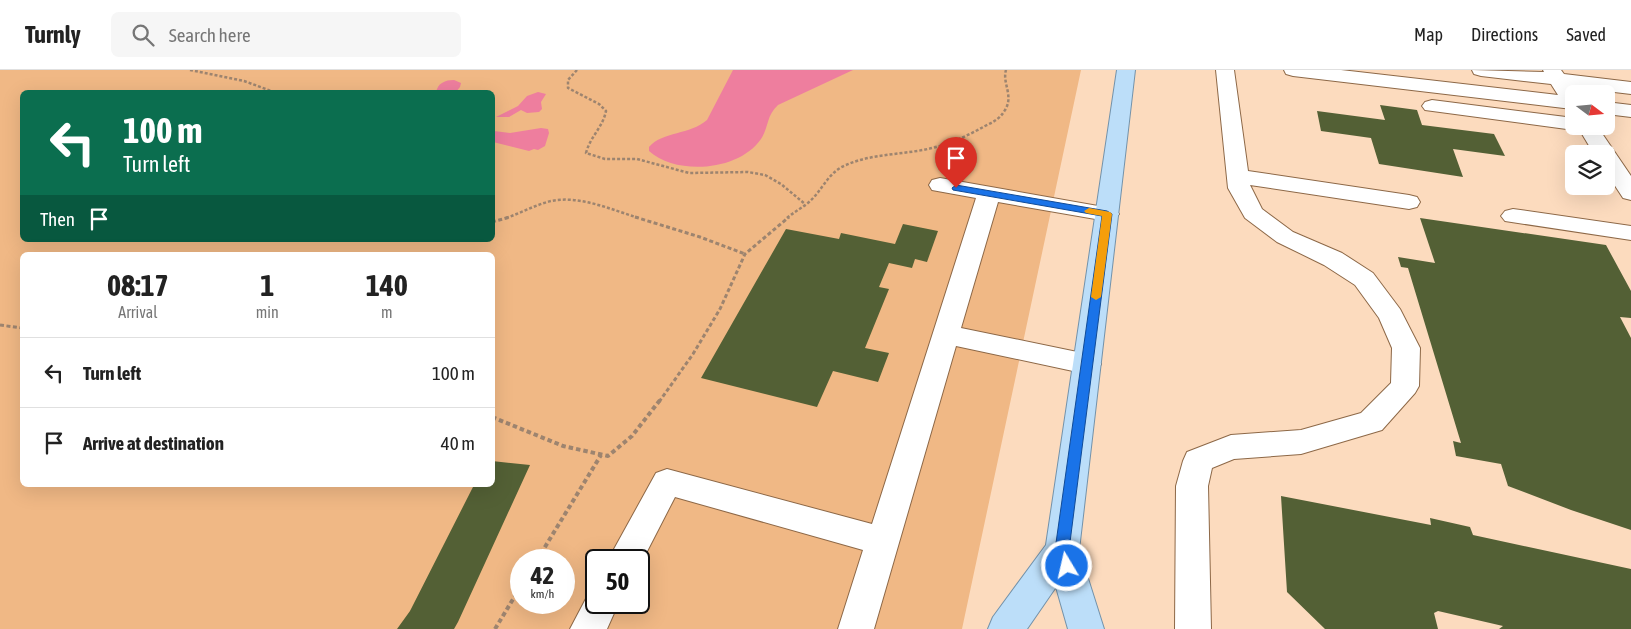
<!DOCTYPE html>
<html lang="en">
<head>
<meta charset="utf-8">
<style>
  body { margin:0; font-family:"Asap Condensed",sans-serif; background:#f6f6f6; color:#222; height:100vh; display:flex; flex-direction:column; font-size:19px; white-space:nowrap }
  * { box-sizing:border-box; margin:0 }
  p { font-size:16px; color:#767676 }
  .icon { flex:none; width:28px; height:28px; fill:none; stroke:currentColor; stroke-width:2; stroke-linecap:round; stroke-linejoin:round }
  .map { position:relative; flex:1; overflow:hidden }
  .sheet { position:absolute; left:20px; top:182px; width:475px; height:235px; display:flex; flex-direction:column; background:#fff; border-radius:8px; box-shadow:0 5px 20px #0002 }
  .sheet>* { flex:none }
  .banner { position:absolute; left:20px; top:20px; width:475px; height:152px; border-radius:8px; box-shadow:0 5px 20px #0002; background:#0b6e4f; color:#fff; overflow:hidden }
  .needle { width:32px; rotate:106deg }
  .controls { position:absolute; left:1565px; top:15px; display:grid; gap:10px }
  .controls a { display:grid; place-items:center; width:50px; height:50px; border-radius:8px; background:#fff; box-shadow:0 5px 20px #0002; font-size:25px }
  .speed { position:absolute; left:510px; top:479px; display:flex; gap:10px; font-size:25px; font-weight:700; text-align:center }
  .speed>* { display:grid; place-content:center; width:65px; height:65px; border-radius:50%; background:#fff; box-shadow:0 5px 20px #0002; line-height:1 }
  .speed small { font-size:12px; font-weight:400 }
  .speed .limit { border:2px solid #111; border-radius:8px; background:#fff; color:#111 }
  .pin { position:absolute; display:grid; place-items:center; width:42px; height:42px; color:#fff; margin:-51px -21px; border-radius:50% 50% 50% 0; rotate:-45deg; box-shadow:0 0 5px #0007 }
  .pin .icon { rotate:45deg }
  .me { position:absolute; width:55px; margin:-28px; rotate:351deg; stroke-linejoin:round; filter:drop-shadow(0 0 4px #0008) }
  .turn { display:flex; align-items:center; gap:18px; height:105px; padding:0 20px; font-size:22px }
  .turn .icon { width:65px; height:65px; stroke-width:2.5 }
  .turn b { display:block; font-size:35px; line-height:42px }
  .then { display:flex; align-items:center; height:48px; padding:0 20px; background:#0003; gap:10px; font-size:19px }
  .eta { display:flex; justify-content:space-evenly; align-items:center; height:85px; text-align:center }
  .eta b { font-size:30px; font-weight:700; line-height:35px }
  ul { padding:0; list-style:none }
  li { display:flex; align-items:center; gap:15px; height:70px; padding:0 20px; border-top:1px solid #e0e0e0 }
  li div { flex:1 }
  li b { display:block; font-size:19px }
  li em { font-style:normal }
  header { display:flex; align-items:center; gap:30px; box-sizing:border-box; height:70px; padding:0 25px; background:#fff; border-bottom:1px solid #e0e0e0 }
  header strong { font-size:24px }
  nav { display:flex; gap:28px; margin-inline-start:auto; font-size:18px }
  .search { width:350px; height:45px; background:#f6f6f6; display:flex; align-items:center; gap:12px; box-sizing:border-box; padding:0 18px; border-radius:8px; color:#767676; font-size:19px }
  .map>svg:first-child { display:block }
</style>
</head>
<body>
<header>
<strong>Turnly</strong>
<div class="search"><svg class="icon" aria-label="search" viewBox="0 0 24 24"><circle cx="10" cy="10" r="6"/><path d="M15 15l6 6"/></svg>Search here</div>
<nav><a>Map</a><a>Directions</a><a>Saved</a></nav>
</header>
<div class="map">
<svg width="1631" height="559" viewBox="0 0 1631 559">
  <rect width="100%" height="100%" fill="#fcdbbe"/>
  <path fill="#f0b885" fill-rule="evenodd" d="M 0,0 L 1081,0 L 962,559 L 0,559 ZM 22,22 L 492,22 L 492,170 L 22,170 ZM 22,185 L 492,185 L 492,415 L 22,415 ZM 521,490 L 564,490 L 564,532 L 521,532 ZM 596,490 L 639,490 L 639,532 L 596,532 Z"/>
  <g fill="#ee7e9e">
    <path d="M 733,0 L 853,0 L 778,35 C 766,46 769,57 761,69 C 739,101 677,106 649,81 L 649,77 C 663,61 690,65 707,50 Z"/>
    <path d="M 454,10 L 461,13 L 460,17 L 456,22 L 436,22 C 438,13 445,10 454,10 Z"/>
    <polygon points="538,22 546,24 541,32 542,39 539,42 527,43 521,40 509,47 496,47 518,36 527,26"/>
    <polygon points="541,58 548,59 549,63 545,76 538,80 534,79 529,81 493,72 494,61 510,63"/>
  </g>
  <g fill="#536035">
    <polygon points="1380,35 1417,40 1422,55 1494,64 1505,86 1453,79 1463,107 1379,94 1371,68 1321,61 1317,41 1385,50"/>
    <polygon points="1420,148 1606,175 1631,221 1631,248 1620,247 1631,268 1631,460 1571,440 1508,416 1501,394 1456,386 1453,371 1461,373 1408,198 1401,197 1398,187 1435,193"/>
    <polygon points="903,154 938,161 927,192 915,189 912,198 889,193 879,217 889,219 865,278 889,283 878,312 833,301 817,337 701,308 786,159 839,169 841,163 895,174"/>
    <polygon points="492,391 530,395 458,552 454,559 397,559 410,541 474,415 492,415"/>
    <polygon points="1281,426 1431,455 1430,448 1470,457 1473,465 1631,499 1631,559 1499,559 1503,556 1438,541 1434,543 1438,559 1325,559 1287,522"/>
  </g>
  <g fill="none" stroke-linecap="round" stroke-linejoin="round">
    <g stroke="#8d6847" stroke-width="2">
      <g id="minor">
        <polygon points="1216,0 1234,0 1248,101 1409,125 1417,127 1420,132 1417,137 1409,139 1250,115 1262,139 1293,162 1342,183 1373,203 1400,239 1420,278 1419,316 1415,323 1382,360 1301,384 1234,389 1212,398 1208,416 1211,559 1175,559 1176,416 1183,391 1187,382 1231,365 1301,360 1361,343 1391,313 1392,278 1379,248 1355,215 1324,195 1277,172 1245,148 1228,118"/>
        <polygon points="1284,0 1341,0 1558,25 1551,14 1481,6 1474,4 1472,0 1544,2 1543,0 1561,0 1564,4 1631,12 1631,24 1572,17 1576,24 1574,24 1574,39 1572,39 1293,6 1286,4"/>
        <polygon points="1432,30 1574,48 1574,56 1597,56 1631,106 1631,130 1623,128 1606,102 1606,84 1594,84 1579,59 1574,60 1425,40 1422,36 1425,32"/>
        <polygon points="1606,32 1631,35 1631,47 1606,44"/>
        <polygon points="940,108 1115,139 1119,144 1115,149 1107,151 998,132 961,258 1087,284 1097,287 1101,294 1097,301 1087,304 956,276 874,559 838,559 863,480 675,427 639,497 639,490 608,490 656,403 667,399 872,454 976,128 932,120 929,115 932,110"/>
        <polygon points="1513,139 1631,156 1631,170 1505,151 1501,146 1505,141"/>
        <polygon points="596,518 596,532 619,532 607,559 570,559 590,521"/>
      </g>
    </g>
    <g stroke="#7392aa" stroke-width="2">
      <polygon id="major" points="1117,0 1135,0 1079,480 1104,559 1068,559 1056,517 1027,559 988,559 993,547 1046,475"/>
    </g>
    <g stroke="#9d846f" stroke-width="2.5" stroke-dasharray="3 2" stroke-linecap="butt">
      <polyline points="190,0 244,11 274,22"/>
      <path d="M 577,0 L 568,10 L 568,18 L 599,34 L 606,41 C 603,57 590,67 586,83 L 605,89 L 637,89 L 689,103 L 748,102 L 765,105 L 781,114 L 805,134"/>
      <path d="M 506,148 C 521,143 535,135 551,131 C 580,125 612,140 639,148"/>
      <path d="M 787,148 C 794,142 802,138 809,132 C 822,121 828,102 846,95 C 873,83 904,85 932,78 C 950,74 969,65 985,56 C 993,52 1000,49 1005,40 C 1014,26 1002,13 1006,0"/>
    </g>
    <g stroke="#9d846f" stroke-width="3" stroke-dasharray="4 2.5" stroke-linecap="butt">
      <polyline points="635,147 700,167 745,184"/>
      <polyline points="492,152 510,147"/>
      <polyline points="0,255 22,258"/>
      <polyline points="659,332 693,284 720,239 745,184 789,147"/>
    </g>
    <g stroke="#9d846f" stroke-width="4" stroke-dasharray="4.5 3" stroke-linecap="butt">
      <polyline points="492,347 563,376 608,386 632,366 660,330"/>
      <polyline points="537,490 601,385"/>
      <polyline points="495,559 521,516"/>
    </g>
    <use href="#minor" fill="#fff" fill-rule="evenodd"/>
    <use href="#major" fill="#bcdef9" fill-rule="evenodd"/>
  </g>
  <polygon fill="#1a73e8" stroke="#114b97" points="956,115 1107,141 1112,144 1069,480 1074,496 1072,500 1067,502 1062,500 1055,480 1102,146 953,120 952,118"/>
  <polygon fill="#f59e0b" points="1089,138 1110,142 1112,144 1101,227 1096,230 1091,227 1102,146 1086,143 1084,141"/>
</svg>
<div class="controls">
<a><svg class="needle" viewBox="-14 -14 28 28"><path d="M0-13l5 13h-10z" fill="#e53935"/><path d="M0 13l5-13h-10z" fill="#767676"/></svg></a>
<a><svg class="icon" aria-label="layers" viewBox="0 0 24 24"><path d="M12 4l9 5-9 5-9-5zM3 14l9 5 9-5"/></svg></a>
</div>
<div class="speed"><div>42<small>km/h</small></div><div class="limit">50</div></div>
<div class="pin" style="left:956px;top:118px;background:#d93025"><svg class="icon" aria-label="arrive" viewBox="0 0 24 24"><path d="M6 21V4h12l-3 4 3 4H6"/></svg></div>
<svg class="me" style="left:1067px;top:496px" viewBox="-20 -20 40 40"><circle r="17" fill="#1a73e8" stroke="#fff" stroke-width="3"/><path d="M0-11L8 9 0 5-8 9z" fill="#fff"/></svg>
<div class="banner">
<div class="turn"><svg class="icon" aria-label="left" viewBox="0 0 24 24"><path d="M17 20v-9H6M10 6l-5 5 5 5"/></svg><div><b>100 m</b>Turn left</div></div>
<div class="then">Then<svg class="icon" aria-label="arrive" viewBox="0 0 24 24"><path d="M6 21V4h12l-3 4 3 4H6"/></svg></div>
</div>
<section class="sheet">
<div class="eta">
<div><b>08:17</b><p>Arrival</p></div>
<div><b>1</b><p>min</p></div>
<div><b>140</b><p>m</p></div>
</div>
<ul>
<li><svg class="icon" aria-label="left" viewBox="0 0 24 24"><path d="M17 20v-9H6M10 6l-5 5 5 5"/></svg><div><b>Turn left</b></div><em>100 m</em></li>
<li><svg class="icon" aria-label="arrive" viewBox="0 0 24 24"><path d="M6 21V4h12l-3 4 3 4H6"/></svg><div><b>Arrive at destination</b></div><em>40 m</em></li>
</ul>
</section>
</div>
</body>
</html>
